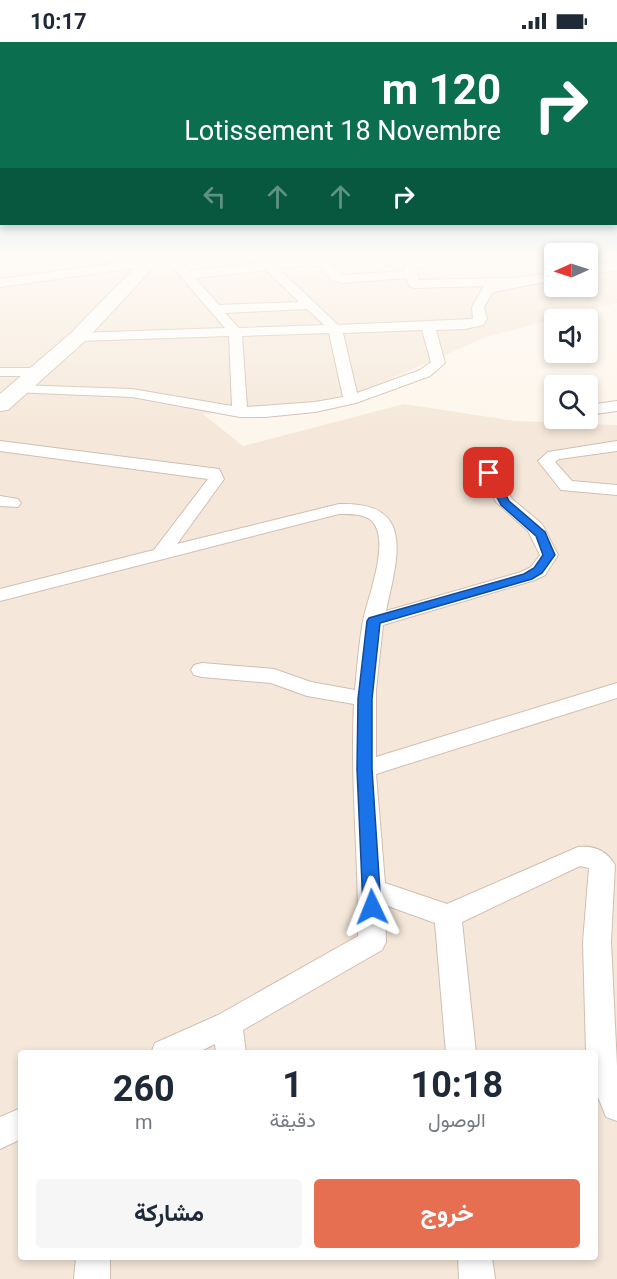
<!DOCTYPE html>
<html lang="ar">
<head>
<meta charset="utf-8">
<style>
  body { margin:0; font-family:Roboto,Vazirmatn,sans-serif; background:#f6f6f7; color:#1f2937; direction:rtl; height:100vh; display:flex; flex-direction:column; font-size:22px; white-space:nowrap }
  * { box-sizing:border-box; margin:0 }
  p { font-size:20px; color:#747a83 }
  .icon { flex:none; width:33px; height:33px; fill:none; stroke:currentColor; stroke-width:2; stroke-linecap:round; stroke-linejoin:round }
  .map { position:relative; flex:1; overflow:hidden; direction:ltr }
  .side { position:absolute; left:18px; top:1008px; width:580px; height:210px; display:flex; flex-direction:column; background:#fff; border-radius:6px; box-shadow:0 3px 9px #0003; direction:rtl }
  .side>* { flex:none }
  .hud { position:absolute; left:0px; top:0px; width:618px; height:183px; box-shadow:0 3px 9px #0003; direction:rtl; background:#0b6e4f; color:#fff; overflow:hidden }
  .needle { width:39px; rotate:267deg }
  .controls { position:absolute; left:544px; top:201px; display:grid; gap:12px }
  .controls a { display:grid; place-items:center; width:54px; height:54px; border-radius:6px; background:#fff; box-shadow:0 3px 9px #0003; font-size:30px }
  .pin { position:absolute; display:grid; place-items:center; width:51px; height:51px; color:#fff; margin:-26px; border-radius:12px; box-shadow:0 3px 9px #0006 }
  .me { position:absolute; width:66px; margin:-33px; rotate:358deg; stroke-linejoin:round; filter:drop-shadow(0 0 4px #0008) }
  .turn { display:flex; align-items:center; gap:21px; height:126px; padding:0 18px; font-size:27px }
  .turn .icon { width:78px; height:78px; stroke-width:2.5 }
  .turn b { display:block; font-size:42px; line-height:51px }
  .lanes { display:flex; align-items:center; height:57px; padding:0 18px; background:#0003; justify-content:center; gap:30px; direction:ltr }
  .lanes .off { opacity:.35 }
  .eta { display:flex; justify-content:space-evenly; align-items:center; height:102px; text-align:center }
  .eta b { font-size:36px; font-weight:700; line-height:42px }
  .primary-button { display:flex; gap:12px; margin-top:auto; padding:12px 18px }
  .primary-button a { flex:1; height:69px; border-radius:6px; background:#e76f51; color:#fff; font-size:24px; font-weight:700; line-height:69px; text-align:center }
  .primary-button a+a { background:#f6f6f7; color:#1f2937 }
  .status { display:flex; justify-content:space-between; align-items:center; height:42px; padding:0 30px; background:#fff; direction:ltr }
  .status svg { height:16px; fill:currentColor }
  .map>svg:first-child { display:block }
</style>
</head>
<body>
<div class="status"><b>10:17</b><svg viewBox="0 0 49 12"><path d="M0 12V9h3v3zM5 12V6h3v6zM10 12V3h3v9zM15 12V0h3v12zM26 1h20v11H26zM47 4h2v5h-2z"/></svg></div>
<div class="map">
<svg width="617" height="1237" viewBox="0 0 617 1237">
  <rect width="100%" height="100%" fill="#fdf6ec"/>
  <path fill="#f5e8da" fill-rule="evenodd" d="M 0,215 L 555,215 L 555,244 L 588,244 L 588,215 L 617,215 L 617,261 L 486,295 L 333,362 L 203,372 L 243,404 L 404,362 L 515,379 L 617,383 L 617,1237 L 0,1237 ZM 21,1011 L 596,1011 L 596,1215 L 21,1215 Z"/>
  <g fill="none" stroke-linecap="round" stroke-linejoin="round">
    <g stroke="#d1beb0" stroke-width="2">
      <g id="street">
        <path d="M 159,215 L 177,215 L 189,229 L 311,215 L 328,218 L 343,233 L 404,229 L 406,221 C 424,217 440,215 459,215 L 416,226 L 419,238 L 516,236 L 555,230 L 555,238 L 493,250 L 484,265 L 487,277 L 483,283 L 465,287 L 436,288 L 445,321 L 430,334 L 356,361 L 315,370 L 265,375 L 240,375 L 132,355 L 12,350 L 10,347 L 17,343 L 132,347 L 232,364 L 229,294 L 78,299 L 71,295 L 78,291 L 225,286 L 169,221 L 0,245 L 0,237 ZM 311,223 L 320,224 L 332,238 L 342,241 L 406,236 L 410,245 L 414,246 L 484,244 L 472,265 L 473,277 L 338,283 L 278,226 ZM 266,228 L 299,260 L 219,263 L 195,236 ZM 307,267 L 324,283 L 239,286 L 225,271 ZM 422,288 L 431,320 L 420,328 L 357,351 L 343,291 ZM 329,291 L 343,355 L 315,360 L 247,365 L 242,294 Z"/>
        <polygon points="617,220 617,228 588,233 588,225"/>
        <polygon points="0,326 36,326 43,330 36,334 0,334"/>
        <polygon points="617,359 617,369 588,373 588,363"/>
        <path d="M 0,399 L 219,427 L 224,437 L 177,502 L 339,462 C 417,459 397,517 386,569 L 521,530 L 531,525 L 540,513 L 528,489 L 496,460 L 474,416 L 482,411 L 488,413 L 512,457 L 542,482 L 558,513 L 545,533 L 535,538 L 383,583 L 376,648 L 376,715 L 617,641 L 617,656 L 376,732 L 385,841 L 447,862 L 578,805 C 594,803 607,809 615,823 L 611,900 L 617,1024 L 617,1079 L 606,1075 L 596,1050 L 596,1011 L 586,1011 L 583,900 L 589,826 L 580,824 L 462,880 L 476,1011 L 446,1011 L 435,881 L 385,863 L 386,900 L 382,908 L 243,988 L 246,1011 L 216,1011 L 215,1002 L 197,1011 L 151,1011 L 155,1001 L 218,973 L 358,894 C 359,817 350,740 354,662 L 307,654 L 271,641 L 202,635 L 194,633 L 191,628 L 194,623 L 202,621 L 274,627 L 311,640 L 355,648 C 357,625 359,601 363,579 C 368,555 387,508 376,485 C 370,471 352,472 339,472 L 0,559 L 0,547 L 154,508 L 208,437 L 0,409 Z"/>
        <polygon points="617,399 617,409 559,417 555,420 572,439 617,443 617,453 561,448 538,419 548,410"/>
        <polygon points="0,454 18,457 21,461 18,465 0,464"/>
        <polygon points="21,1066 21,1097 0,1107 0,1075"/>
        <polygon points="76,1215 110,1215 110,1237 74,1237"/>
        <polygon points="458,1215 492,1215 495,1237 459,1237"/>
      </g>
    </g>
    <g stroke="#d6c0b0" stroke-width="2">
      <polygon id="secondary" points="145,215 163,215 85,299 8,368 0,369 0,352 71,291"/>
    </g>
    <use href="#street" fill="#fff" fill-rule="evenodd"/>
    <use href="#secondary" fill="#fff" fill-rule="evenodd"/>
  </g>
  <linearGradient id="sky" x2="0" y2="1"><stop stop-color="#97c7e8"/><stop offset="0.55" stop-color="#fefbf6"/><stop offset="1" stop-color="#fefbf6" stop-opacity="0"/></linearGradient>
  <rect width="617" height="388" fill="url(#sky)"/>
  <polygon fill="#1a73e8" stroke="#114b97" stroke-width="1.5" points="489,427 495,431 509,459 545,490 555,513 542,531 532,537 380,581 372,657 372,727 381,865 378,870 372,872 366,870 363,865 357,727 358,657 367,579 369,576 524,532 534,526 543,513 536,494 501,463 484,431"/>
</svg>
<div class="controls">
<a><svg class="needle" viewBox="-14 -14 28 28"><path d="M0-13l5 13h-10z" fill="#e53935"/><path d="M0 13l5-13h-10z" fill="#747a83"/></svg></a>
<a><svg class="icon" aria-label="sound" viewBox="0 0 24 24"><path d="M4 9h4l5-4v14l-5-4H4zM17 9q2 3 0 6"/></svg></a>
<a><svg class="icon" aria-label="search" viewBox="0 0 24 24"><circle cx="10" cy="10" r="6"/><path d="M15 15l6 6"/></svg></a>
</div>
<div class="pin" style="left:489px;top:431px;background:#d93025"><svg class="icon" aria-label="arrive" viewBox="0 0 24 24"><path d="M6 21V4h12l-3 4 3 4H6"/></svg></div>
<svg class="me" style="left:372px;top:865px" viewBox="-20 -20 40 40"><path d="M0-17L14 15 0 8-14 15z" fill="#1a73e8" stroke="#fff" stroke-width="4"/></svg>
<div class="hud">
<div class="turn"><svg class="icon" aria-label="right" viewBox="0 0 24 24"><path d="M7 20v-9h11M14 6l5 5-5 5"/></svg><div><b>120 m</b>Lotissement 18 Novembre</div></div>
<div class="lanes"><svg class="icon off" aria-label="left" viewBox="0 0 24 24"><path d="M17 20v-9H6M10 6l-5 5 5 5"/></svg><svg class="icon off" aria-label="ahead" viewBox="0 0 24 24"><path d="M12 20V5M6 11l6-6 6 6"/></svg><svg class="icon off" aria-label="ahead" viewBox="0 0 24 24"><path d="M12 20V5M6 11l6-6 6 6"/></svg><svg class="icon" aria-label="right" viewBox="0 0 24 24"><path d="M7 20v-9h11M14 6l5 5-5 5"/></svg></div>
</div>
<section class="side">
<div class="eta">
<div><b>10:18</b><p>الوصول</p></div>
<div><b>1</b><p>دقيقة</p></div>
<div><b>260</b><p>m</p></div>
</div>
<div class="primary-button"><a>خروج</a><a>مشاركة</a></div>
</section>
</div>
</body>
</html>
